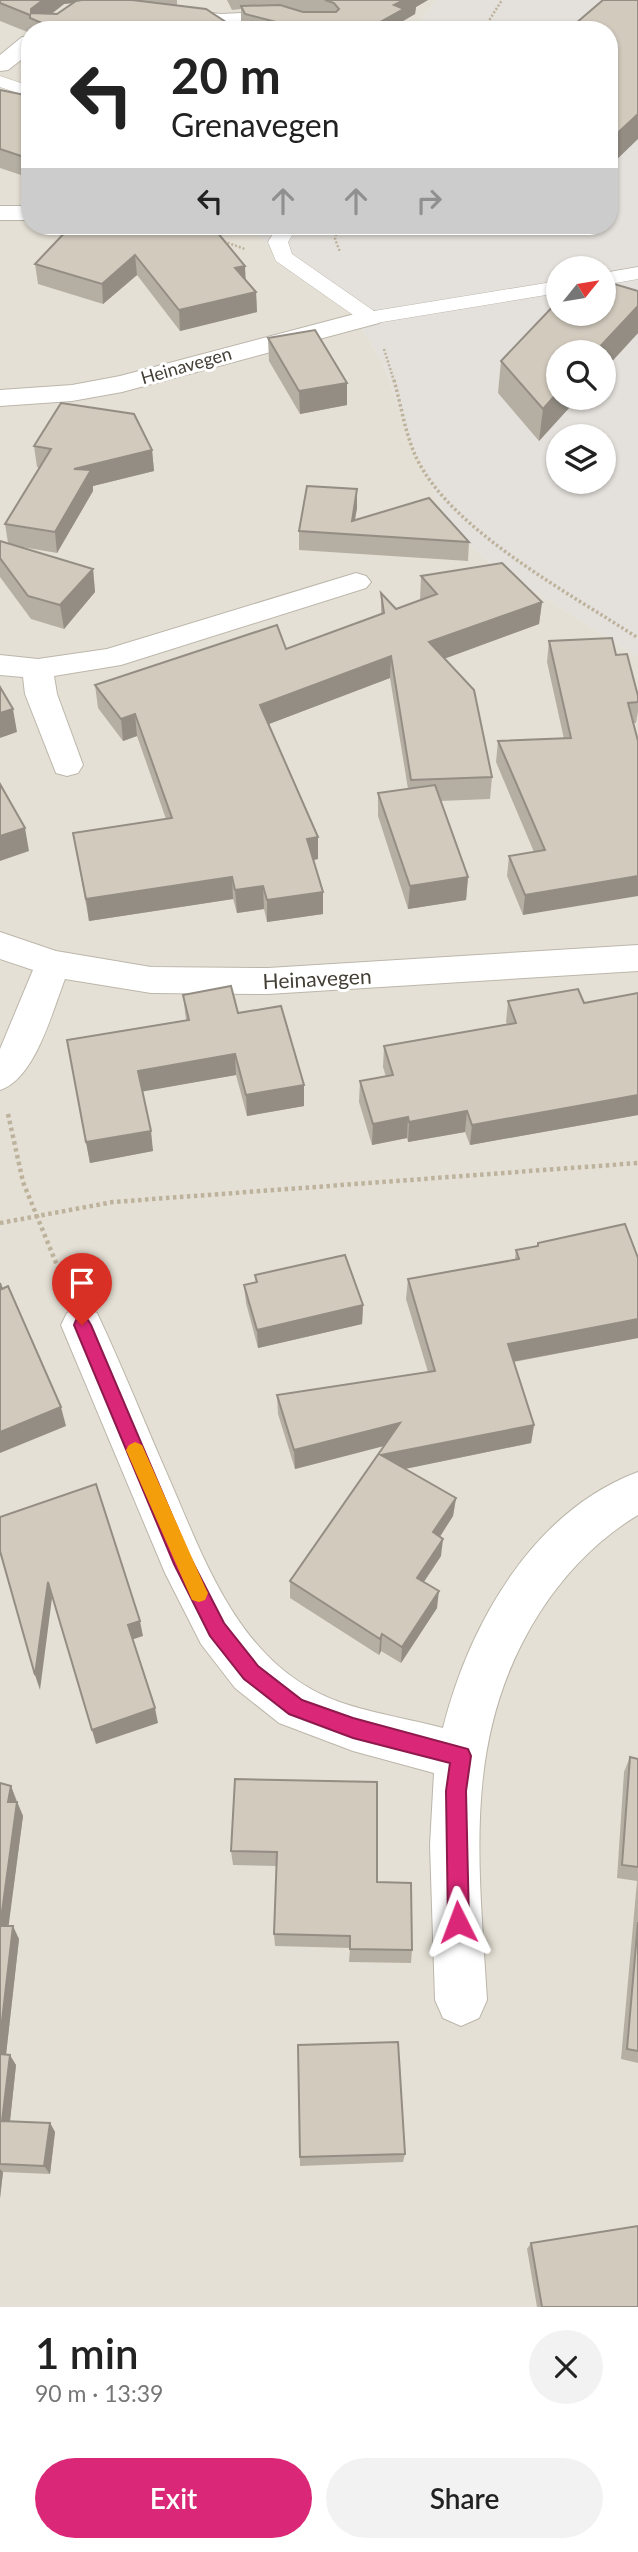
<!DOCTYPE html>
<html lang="en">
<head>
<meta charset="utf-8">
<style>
  body { margin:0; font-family:Lato,sans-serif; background:#f2f2f2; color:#222; height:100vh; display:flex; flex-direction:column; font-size:26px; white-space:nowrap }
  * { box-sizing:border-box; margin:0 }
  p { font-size:23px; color:#767676 }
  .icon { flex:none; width:38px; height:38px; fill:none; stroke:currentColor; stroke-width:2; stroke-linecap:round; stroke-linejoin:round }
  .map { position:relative; height:2307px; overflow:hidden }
  .drawer { display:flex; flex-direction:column; background:#fff; flex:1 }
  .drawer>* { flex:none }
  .banner { position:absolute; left:21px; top:21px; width:597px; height:214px; border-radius:28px; box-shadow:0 2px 5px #0004; background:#fff; color:#222; overflow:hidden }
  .needle { width:46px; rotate:60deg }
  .controls { position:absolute; left:546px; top:256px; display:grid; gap:14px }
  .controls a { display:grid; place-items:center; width:70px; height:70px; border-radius:50%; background:#fff; box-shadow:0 2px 5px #0004; font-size:35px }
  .pin { position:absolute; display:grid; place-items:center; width:60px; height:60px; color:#fff; margin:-72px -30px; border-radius:50% 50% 50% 0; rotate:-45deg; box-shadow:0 0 7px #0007 }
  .pin .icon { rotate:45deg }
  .me { position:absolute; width:77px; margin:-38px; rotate:357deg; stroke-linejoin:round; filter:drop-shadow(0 0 5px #0008) }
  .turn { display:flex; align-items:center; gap:24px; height:147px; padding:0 35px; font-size:32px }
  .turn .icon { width:91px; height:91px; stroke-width:2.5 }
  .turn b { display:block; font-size:49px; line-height:60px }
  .lanes { display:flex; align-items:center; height:66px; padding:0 35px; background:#0003; justify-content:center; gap:35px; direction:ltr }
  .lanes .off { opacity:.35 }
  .round { display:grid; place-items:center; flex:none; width:74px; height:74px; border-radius:37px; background:#f2f2f2 }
  .summary { display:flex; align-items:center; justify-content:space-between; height:119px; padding:0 35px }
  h1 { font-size:42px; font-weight:600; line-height:52px }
  .button { display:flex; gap:14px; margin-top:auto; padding:14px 35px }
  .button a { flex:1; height:80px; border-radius:42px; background:#db2777; color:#fff; font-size:28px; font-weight:600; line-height:80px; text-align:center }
  .button a+a { background:#f2f2f2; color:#222 }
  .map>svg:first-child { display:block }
</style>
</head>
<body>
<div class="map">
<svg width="638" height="2307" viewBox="0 0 638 2307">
  <rect width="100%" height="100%" fill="#f2efe6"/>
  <polygon fill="#e5e0d5" points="0,0 436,0 414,30 30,30 30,226 254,226 251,228 335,290 359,324 383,363 409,437 451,529 493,565 638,657 638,2307 0,2307"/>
  <path fill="#e4e0db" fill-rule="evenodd" d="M 436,0 L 638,0 L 638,657 L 493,565 L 451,529 L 409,437 L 383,363 L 359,324 L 335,290 L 273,250 L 251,228 L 254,226 L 609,226 L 609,30 L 414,30 ZM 558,268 L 604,268 L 604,313 L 558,313 ZM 558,352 L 604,352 L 604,397 L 558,397 ZM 558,436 L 604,436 L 604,481 L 558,481 Z"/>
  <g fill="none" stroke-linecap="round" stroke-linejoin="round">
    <g stroke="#bcb6aa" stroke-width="1">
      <g id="lane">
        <polygon points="0,76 30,86 30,97 0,87"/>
        <polygon points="278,226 298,226 288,242 292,254 374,311 558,281 558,293 370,324 363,322 276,261 268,242"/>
        <polygon points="638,267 638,279 604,285 604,273"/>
      </g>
    </g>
    <g stroke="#bcb6aa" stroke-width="2">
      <g id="street">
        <polygon points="173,9 221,14 282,11 333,26 336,30 303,30 281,23 221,26 166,19 163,15 166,11"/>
        <polygon points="30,36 30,53 8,70 0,71 0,55 22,37"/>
        <rect x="0" y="206" width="30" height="14"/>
        <polygon points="370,310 379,313 383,318 379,323 122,392 72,401 0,406 0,390 72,385 120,376"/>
        <polygon points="356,573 366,576 371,582 366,588 121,665 54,676 57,694 83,765 78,773 67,776 56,773 25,694 23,677 0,675 0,655 38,659 107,649"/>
        <path d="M 0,932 L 56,951 L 151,967 L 268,968 L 638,945 L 638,971 L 268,994 L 151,993 L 65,979 C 52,1012 35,1079 0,1090 L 0,1049 L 33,970 L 0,959 Z"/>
        <path d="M 82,1307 L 97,1313 C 123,1368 146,1426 171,1483 C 203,1557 235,1647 311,1689 C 347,1710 402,1717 443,1728 C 469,1624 533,1511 638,1472 L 638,1515 C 598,1539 566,1572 540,1612 C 461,1735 479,1862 487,2000 L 479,2018 L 461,2026 L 443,2018 L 435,2000 L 430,1845 L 434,1773 L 353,1751 L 279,1723 L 235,1688 L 201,1644 L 165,1573 L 61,1325 L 67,1313 Z"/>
      </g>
    </g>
    <g stroke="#bdb29c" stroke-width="2.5" stroke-dasharray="2 2" stroke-linecap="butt">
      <polyline points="483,30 502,0"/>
      <polyline points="338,226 335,239 340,252"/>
      <polyline points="220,240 245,249"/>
      <polyline points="384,349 394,381"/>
    </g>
    <path stroke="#bdb29c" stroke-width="3.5" stroke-dasharray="2.5 2.5" stroke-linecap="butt" d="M 394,380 C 401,405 405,433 416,457 C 450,530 571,594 638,638"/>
    <g stroke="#bdb29c" stroke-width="4.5" stroke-dasharray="3.5 3.5" stroke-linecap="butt">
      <polyline points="8,1114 23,1182 65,1285"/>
      <polyline points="0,1223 113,1202 638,1163"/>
    </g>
    <use href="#lane" fill="#fff" fill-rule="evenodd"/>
    <use href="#street" fill="#fff" fill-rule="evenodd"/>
  </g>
  <g fill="#b5aea3" fill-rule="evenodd">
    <path d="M 0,0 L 177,0 L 177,5 L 238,30 L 30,30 L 30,33 L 0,21 ZM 73,3 L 57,14 L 52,14 L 64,4 Z"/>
    <polygon points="227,0 428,0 416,7 415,14 403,21 403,30 243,30 241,27 241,9 232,10"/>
    <polygon points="0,90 30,96 30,178 0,168"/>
    <polygon points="235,226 220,236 246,280 256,292 257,312 180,331 137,275 103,304 38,284 35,264"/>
    <polygon points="638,291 638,333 604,370 604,352 558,397 579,397 539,441 498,393 501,361"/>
    <polygon points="268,338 347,405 300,414 269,361"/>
    <polygon points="34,446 152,450 154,471 93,486 93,491 57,553 22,547 93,569 95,592 64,629 31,619 0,577 0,541 8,543 5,524 40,468 37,467"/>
    <polygon points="357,489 357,508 355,520 469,542 468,561 299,550 299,531"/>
    <polygon points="421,576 542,602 539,624 444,659 492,777 490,799 440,801 468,877 466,900 408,909 378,816 378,793 408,789 390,678 269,724 318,837 318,859 314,860 323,914 267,922 264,909 237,913 233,899 89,921 73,833 166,819 137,736 123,741 98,708 95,685 286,649 381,614 381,593 396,609 420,600"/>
    <polygon points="549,641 616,655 638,696 638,712 636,723 634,723 523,915 507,876 509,856 534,852 496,762 498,741 564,739 547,662"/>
    <polygon points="638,993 638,1115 470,1145 465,1132 408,1142 407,1138 372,1145 359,1102 360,1081 386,1077 383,1067 384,1046 507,1024 506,1022 508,1001 584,1003"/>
    <polygon points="183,995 238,1013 304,1106 247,1116 236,1075 142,1091 153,1151 90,1163 67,1040 186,1020"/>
    <polygon points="538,1243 638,1258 638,1338 514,1362 534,1425 531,1443 405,1469 456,1498 453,1516 440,1537 441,1556 424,1582 437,1608 401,1663 381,1651 379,1655 290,1598 290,1581 384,1446 295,1469 278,1414 277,1395 428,1372 406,1299 408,1279 515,1259 516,1250 537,1247"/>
    <polygon points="255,1275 363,1305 362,1324 258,1348 246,1303 244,1285 256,1282"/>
    <polygon points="630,1757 638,1759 638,2063 621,2059 637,1881 617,1878 624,1772"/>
    <polygon points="235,1779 377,1882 412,1950 411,1963 349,1962 350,1948 275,1946 274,1934 277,1866 233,1865 231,1851"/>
    <polygon points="0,1783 11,1786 23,1816 8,1926 19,1939 6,2054 16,2065 10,2121 50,2123 55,2132 50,2174 3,2172 0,2198"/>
    <polygon points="298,2045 405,2154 403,2162 300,2166"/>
    <polygon points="531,2243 638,2307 537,2307 527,2249"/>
  </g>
  <g fill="#938d84">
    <polygon points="43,0 96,0 64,4 40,22 31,13 31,9"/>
    <polygon points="404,0 428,0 416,7 415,14 403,21 403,30 366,30 394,5"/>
    <polygon points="638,114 638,139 609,167 609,141"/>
    <polygon points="210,226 235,226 210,242"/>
    <polygon points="135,255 137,275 103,304 102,284"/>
    <polygon points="245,266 246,286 235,268"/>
    <polygon points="256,292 257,312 180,331 179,310"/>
    <polygon points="638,306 638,333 604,370 604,352 595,352"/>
    <polygon points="347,383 347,405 300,414 299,391"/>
    <polygon points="558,392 558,397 579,397 539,441 543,409"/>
    <polygon points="152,450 154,471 93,486 93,491 57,553 55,532 74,469"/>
    <polygon points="357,489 357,508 352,535 352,521"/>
    <polygon points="93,569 95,592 64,629 60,605"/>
    <polygon points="542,602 539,624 427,665 429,642"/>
    <polygon points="391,656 390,678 261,727 260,705"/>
    <polygon points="13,709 17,732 0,738 0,713"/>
    <polygon points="135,714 137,736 123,741 121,719"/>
    <polygon points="25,828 29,851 0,861 0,836"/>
    <polygon points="318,837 318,859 308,861 307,839"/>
    <polygon points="638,876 638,896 523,915 525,895"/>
    <polygon points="232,877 233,899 89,921 86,899"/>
    <polygon points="468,877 466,900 408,909 410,886"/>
    <polygon points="263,886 264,909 237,913 235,890"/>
    <polygon points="323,892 323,914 267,922 267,900"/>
    <polygon points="235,1054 236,1075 140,1092 138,1071"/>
    <polygon points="304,1085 304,1106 247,1116 246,1095"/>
    <polygon points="638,1095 638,1115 470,1145 472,1125"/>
    <polygon points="467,1111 465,1132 408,1142 409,1122"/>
    <polygon points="408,1117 407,1138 372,1145 373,1124"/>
    <polygon points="151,1131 153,1151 90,1163 86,1142"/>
    <polygon points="363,1305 362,1324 258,1348 257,1330"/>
    <polygon points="638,1319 638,1338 505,1363 508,1344"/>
    <polygon points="61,1407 66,1426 0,1453 0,1432"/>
    <polygon points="400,1423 399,1442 295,1469 294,1450"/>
    <polygon points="534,1425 531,1443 380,1474 381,1455"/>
    <polygon points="456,1498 453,1516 431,1550 433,1532"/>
    <polygon points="443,1539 441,1556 415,1595 417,1578"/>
    <polygon points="48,1582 52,1598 40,1690 35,1675"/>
    <polygon points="439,1591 437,1608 401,1663 402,1647"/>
    <polygon points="140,1621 143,1636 131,1640 128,1625"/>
    <polygon points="382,1634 381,1651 379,1655 380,1639"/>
    <polygon points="155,1708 158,1723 96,1744 92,1730"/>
    <polygon points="11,1786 16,1800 14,1816 8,1802"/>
    <polygon points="17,1802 23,1816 7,1938 0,1926"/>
    <polygon points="13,1926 19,1939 5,2064 0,2057 0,2038"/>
    <polygon points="10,2055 16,2065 9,2130 2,2121"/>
    <polygon points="50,2123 55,2132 50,2174 44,2166"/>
    <polygon points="0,2169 3,2172 0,2198"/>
  </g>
  <g fill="#d2cabd" stroke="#938d84" stroke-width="2">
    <polygon points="0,0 43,0 31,9 31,13 57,14 76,1 82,0 132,0 206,9 238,30 58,30 30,18 30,15 0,3"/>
    <polygon points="325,0 404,0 394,5 404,9 366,30 307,30 245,14 241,6 280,5 303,12 336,12 339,9 334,3"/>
    <polygon points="603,0 638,0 638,114 609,141 609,30 568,30"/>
    <polygon points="535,27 545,30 532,30"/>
    <polygon points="0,90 30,96 30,159 0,149"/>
    <polygon points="71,226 212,226 245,266 235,268 256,292 179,310 135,255 102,284 35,264"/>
    <polygon points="604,281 638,291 638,306 595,352 558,352 558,392 543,409 501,361 558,301 558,313 604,313"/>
    <polygon points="315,330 347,383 299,391 268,338"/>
    <polygon points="61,403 134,414 152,450 74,469 91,470 55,532 5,524 51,449 34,446"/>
    <polygon points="307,486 357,489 352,521 429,498 469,542 299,531"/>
    <polygon points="0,541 93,569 60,605 28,596 0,558"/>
    <polygon points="502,563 542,602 429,642 474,690 492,777 411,780 391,656 260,705 318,837 307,839 323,892 267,900 263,886 235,890 232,877 86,899 73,833 172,818 135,714 121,719 95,685 277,625 286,649 384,613 381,593 396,609 437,594 421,576"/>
    <polygon points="612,638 616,655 627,654 638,696 638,702 628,703 638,741 638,876 525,895 509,856 545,850 498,741 571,738 549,641"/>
    <polygon points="0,687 13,709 0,713"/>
    <polygon points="0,784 25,828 0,836"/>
    <polygon points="435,785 468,877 410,886 378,793"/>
    <polygon points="231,986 238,1013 281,1006 304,1085 246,1095 235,1054 138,1071 151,1131 86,1142 67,1040 189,1020 183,995"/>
    <polygon points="578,989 584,1003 638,993 638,1095 472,1125 467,1111 409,1122 408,1117 373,1124 360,1081 393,1075 384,1046 516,1023 508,1001"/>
    <polygon points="625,1224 638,1258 638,1319 508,1344 534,1425 381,1455 456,1498 433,1532 443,1539 417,1578 439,1591 402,1647 382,1634 380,1639 290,1581 400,1423 294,1450 277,1395 435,1371 408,1279 519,1259 516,1250 538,1246 538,1243"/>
    <polygon points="345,1255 363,1305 257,1330 244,1285 257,1282 255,1275"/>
    <polygon points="0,1283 2,1289 8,1286 61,1407 0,1432"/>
    <polygon points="96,1484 140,1621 128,1625 155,1708 92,1730 48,1582 35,1675 0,1551 0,1517"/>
    <polygon points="630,1757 638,1759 638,1867 622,1865"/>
    <polygon points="235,1779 377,1782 377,1882 411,1883 412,1950 350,1949 350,1936 274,1934 277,1852 231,1851"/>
    <polygon points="0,1783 11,1786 8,1802 17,1802 0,1926 13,1926 0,2038"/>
    <polygon points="638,1922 638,2051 627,2049"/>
    <polygon points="398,2042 405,2154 300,2157 298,2045"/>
    <polygon points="0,2054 10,2055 2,2121 50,2123 44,2166 0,2164"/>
    <polygon points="638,2226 638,2307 542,2307 531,2243"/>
  </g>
  <polygon fill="#db2777" stroke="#8e194d" stroke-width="2" points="82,1318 88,1320 91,1325 188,1553 224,1623 258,1666 302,1700 353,1718 468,1749 471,1756 466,1791 469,1922 466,1929 458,1932 451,1929 448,1922 446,1791 450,1763 353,1738 289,1714 244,1679 210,1636 174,1564 74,1325 76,1320"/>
  <polygon fill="#f59e0b" points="135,1442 142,1445 205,1587 208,1593 205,1600 199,1602 192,1600 126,1450 129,1445"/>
  <g text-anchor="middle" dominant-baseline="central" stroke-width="6" stroke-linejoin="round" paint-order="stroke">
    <g font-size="18" fill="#443f36" stroke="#fff">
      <text transform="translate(186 365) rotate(-16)">Heinavegen</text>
    </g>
    <g font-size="21" fill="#443f36" stroke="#fff">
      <text transform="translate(317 978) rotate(-3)">Heinavegen</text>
    </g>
  </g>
</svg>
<div class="controls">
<a><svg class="needle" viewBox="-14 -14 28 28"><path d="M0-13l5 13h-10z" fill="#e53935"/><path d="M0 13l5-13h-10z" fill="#767676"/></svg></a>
<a><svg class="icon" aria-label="search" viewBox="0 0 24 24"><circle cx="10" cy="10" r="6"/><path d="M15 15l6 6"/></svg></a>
<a><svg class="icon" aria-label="layers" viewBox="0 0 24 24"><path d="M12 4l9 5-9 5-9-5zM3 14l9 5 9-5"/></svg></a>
</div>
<div class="pin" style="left:82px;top:1325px;background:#d93025"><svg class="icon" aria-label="arrive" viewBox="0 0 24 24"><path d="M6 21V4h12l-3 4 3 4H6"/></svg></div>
<svg class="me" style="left:458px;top:1922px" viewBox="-20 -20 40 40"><path d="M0-17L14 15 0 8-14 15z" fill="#db2777" stroke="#fff" stroke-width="4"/></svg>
<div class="banner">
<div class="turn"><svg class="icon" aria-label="left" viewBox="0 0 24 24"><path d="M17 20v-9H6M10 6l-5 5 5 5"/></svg><div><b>20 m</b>Grenavegen</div></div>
<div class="lanes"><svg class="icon" aria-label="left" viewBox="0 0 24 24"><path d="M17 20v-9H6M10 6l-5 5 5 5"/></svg><svg class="icon off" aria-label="ahead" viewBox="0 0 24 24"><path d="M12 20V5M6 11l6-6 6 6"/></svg><svg class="icon off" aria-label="ahead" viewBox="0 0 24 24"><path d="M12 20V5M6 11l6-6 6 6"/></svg><svg class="icon off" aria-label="right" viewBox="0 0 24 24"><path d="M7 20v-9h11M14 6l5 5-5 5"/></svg></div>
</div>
</div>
<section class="drawer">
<div class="summary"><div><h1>1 min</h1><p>90 m · 13:39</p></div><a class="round"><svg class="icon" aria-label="close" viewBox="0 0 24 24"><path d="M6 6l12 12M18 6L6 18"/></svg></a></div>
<div class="button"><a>Exit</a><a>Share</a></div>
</section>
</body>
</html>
